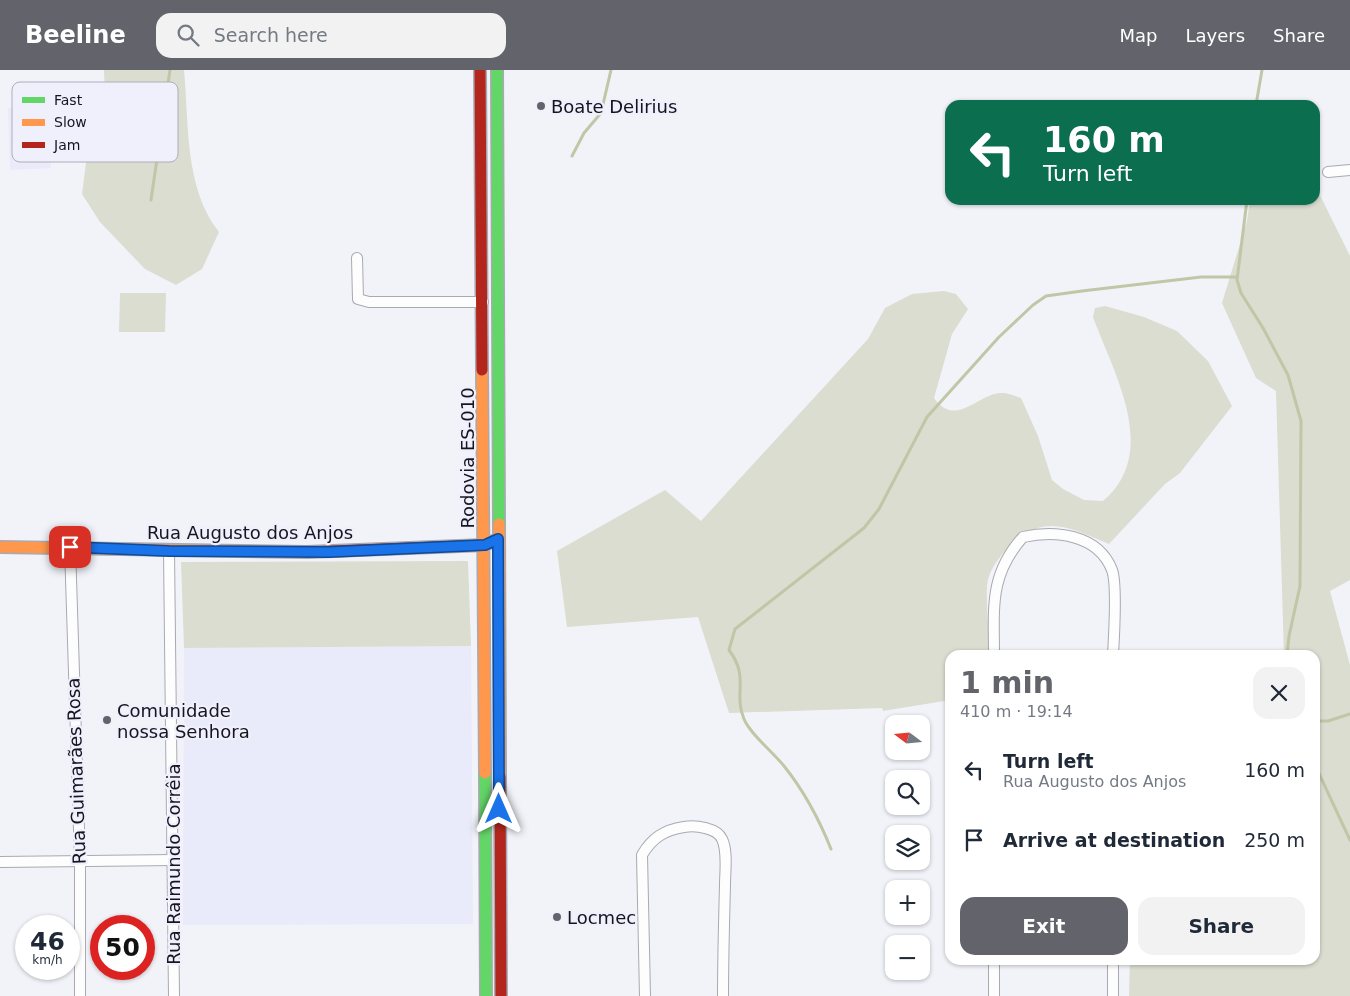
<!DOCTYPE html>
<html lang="en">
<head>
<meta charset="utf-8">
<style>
  body { margin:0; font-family:"DejaVu Sans",sans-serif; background:#f2f2f3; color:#1f2937; height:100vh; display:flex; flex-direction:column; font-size:19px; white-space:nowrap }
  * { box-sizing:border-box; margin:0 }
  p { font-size:16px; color:#747a83 }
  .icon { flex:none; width:28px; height:28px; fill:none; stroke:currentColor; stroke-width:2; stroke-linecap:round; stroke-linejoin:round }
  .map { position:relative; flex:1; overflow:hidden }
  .panel { position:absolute; left:945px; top:580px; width:375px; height:315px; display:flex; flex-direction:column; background:#fff; border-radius:15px; box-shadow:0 1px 4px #0004 }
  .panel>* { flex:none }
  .guide { position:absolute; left:945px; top:30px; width:375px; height:105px; border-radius:15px; box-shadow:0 1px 4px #0004; background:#0b6e4f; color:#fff; overflow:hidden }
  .needle { width:32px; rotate:286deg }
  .tools { position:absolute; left:885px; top:645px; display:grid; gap:10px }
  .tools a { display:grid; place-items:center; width:45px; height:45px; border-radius:10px; background:#fff; box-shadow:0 1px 4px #0004; font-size:25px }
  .speed { position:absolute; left:15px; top:845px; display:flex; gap:10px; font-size:25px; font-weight:700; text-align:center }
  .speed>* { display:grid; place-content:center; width:65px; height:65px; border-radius:50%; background:#fff; box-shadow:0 1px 4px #0004; line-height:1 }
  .speed small { font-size:12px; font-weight:400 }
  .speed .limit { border:8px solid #d22; background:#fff; color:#111 }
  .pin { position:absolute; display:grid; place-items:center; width:42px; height:42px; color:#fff; margin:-21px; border-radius:10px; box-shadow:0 2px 8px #0006 }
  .me { position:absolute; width:55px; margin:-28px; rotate:0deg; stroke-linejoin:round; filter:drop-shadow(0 0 4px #0008) }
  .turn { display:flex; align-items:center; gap:18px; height:105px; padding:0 15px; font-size:22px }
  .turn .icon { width:65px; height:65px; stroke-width:2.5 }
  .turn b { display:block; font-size:35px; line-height:42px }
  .round { display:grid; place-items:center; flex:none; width:52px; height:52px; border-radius:15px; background:#f2f2f3 }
  .head { display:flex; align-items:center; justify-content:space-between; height:85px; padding:0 15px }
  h1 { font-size:30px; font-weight:800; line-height:38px; color:#62636b }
  .action { display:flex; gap:10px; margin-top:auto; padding:10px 15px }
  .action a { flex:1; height:58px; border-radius:15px; background:#62636b; color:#fff; font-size:20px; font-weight:800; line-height:58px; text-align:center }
  .action a+a { background:#f2f2f3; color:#1f2937 }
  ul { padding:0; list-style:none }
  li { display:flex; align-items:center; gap:15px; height:70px; padding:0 15px }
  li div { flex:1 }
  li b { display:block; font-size:19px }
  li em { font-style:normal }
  header { display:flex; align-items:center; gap:30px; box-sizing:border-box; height:70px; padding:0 25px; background:#62636b; color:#fff }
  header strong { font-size:24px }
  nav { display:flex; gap:28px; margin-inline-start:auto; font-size:18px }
  .search { width:350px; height:45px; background:#f2f2f3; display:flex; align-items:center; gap:12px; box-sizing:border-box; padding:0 18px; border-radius:15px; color:#747a83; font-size:19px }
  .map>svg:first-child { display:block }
</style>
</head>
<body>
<header>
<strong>Beeline</strong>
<div class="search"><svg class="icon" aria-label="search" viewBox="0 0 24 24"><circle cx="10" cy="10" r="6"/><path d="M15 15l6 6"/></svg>Search here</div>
<nav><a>Map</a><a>Layers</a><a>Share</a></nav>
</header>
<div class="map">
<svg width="1350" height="926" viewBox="0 0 1350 926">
  <rect width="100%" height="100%" fill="#f2f3f9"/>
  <g fill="#e9eafa">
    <polygon points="48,36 51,98 10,100 8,38"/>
    <polygon points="471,576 473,854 183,855 184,578"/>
  </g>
  <g fill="#daddcf">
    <path d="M 104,0 L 184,0 C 189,52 184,118 219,162 L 202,199 L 176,215 L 145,199 L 100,152 L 82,124 L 87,85 L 106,49 Z"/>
    <polygon points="1315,115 1350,186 1350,510 1330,521 1350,595 1350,926 1129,926 1130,890 1315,890 1315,585 1284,585 1276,321 1256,308 1222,233 1247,151 1250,130 1315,130"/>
    <path d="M 944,221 L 956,224 L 968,239 L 952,264 L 934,328 C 956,359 978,323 1002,323 C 1008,323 1015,326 1021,328 L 1038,366 L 1052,410 L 1063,419 L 1084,430 L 1103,431 C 1161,382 1113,302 1093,247 L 1095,238 L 1105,236 L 1144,247 L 1177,261 L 1208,291 L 1232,336 L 1180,403 L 1165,414 L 1109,474 C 1067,456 1042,442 1006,480 C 997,490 988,502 987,516 C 986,539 989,562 990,585 L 950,585 L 950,630 L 883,641 L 882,638 L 729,643 L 698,547 L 567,557 L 557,481 L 665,420 L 701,451 L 868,269 L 885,238 L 912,224 Z"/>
    <polygon points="120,223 166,223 165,262 119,262"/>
    <polygon points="468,491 471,576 184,578 181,492"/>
  </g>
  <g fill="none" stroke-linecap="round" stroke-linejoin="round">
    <g stroke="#c1c6a6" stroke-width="3">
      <polyline points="1256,35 1262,0"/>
      <polyline points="572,86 584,63 601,43 611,0"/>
      <polyline points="151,130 170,0"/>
      <polyline points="1247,130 1237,210 1241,223 1263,258 1288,305 1301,351 1300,516 1289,566 1287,585"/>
      <polyline points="1315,651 1328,651 1350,644"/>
      <polyline points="1315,695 1350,770"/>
      <path d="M 831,779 C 819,749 804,721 784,696 C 773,682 750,664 744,649 C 733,623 750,608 729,580 L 735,559 L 864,458 L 879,439 L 927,347 L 999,267 L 1033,235 L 1046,226 L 1082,221 L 1201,207 L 1237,207"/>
    </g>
    <g stroke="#a9a9b1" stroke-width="12">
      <g id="street">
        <polyline points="1328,102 1350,100"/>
        <polyline points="357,188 358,229 369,232 483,232"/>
        <polyline points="70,477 80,791 80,926"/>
        <polyline points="169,481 174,926"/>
        <path d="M 994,585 C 994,538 989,505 1023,467 C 1055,460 1098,464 1112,500 C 1117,513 1114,568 1113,585"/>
        <polyline points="0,792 174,790"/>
        <path d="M 645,926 L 642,785 C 652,768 664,760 684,757 C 696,755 717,758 722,769 C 728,781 725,802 725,815 C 724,852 723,889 723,926"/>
        <polyline points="994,926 994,890"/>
        <polyline points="1113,926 1113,890"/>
      </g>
    </g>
    <g stroke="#a9a9b1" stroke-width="14">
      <g id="fast">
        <polyline points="497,0 499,454"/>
        <polyline points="485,703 486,926"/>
      </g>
    </g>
    <g stroke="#a9a9b1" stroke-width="14">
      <g id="slow">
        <polyline points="482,300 485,703"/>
        <polyline points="499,454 500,707"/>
        <polyline points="0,477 307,482"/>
      </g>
    </g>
    <g stroke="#a9a9b1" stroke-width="14">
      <g id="jam">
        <polyline points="480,0 482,300"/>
        <polyline points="307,482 485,475 493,471"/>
        <polyline points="500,707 501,926"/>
      </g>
    </g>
    <use href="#street" stroke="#fdfdfe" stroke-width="10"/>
    <use href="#fast" stroke="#63d668" stroke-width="11"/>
    <use href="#slow" stroke="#ff974d" stroke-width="11"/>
    <use href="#jam" stroke="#b3261e" stroke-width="11"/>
  </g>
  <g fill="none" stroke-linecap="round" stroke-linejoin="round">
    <g stroke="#114b97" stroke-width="12">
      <polyline id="route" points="70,477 169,481 329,482 485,475 498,469 499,739"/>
    </g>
    <use href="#route" stroke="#1a73e8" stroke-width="9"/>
  </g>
  <g fill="#62636b" stroke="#eff0fc" stroke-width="2">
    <circle cx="541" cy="36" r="5"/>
    <circle cx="107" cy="650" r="5"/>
    <circle cx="557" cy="847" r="5"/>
  </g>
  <g text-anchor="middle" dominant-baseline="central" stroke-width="4.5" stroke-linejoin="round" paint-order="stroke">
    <g font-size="18" fill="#14151f" stroke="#eff0fc" text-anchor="start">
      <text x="551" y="36">Boate Delirius</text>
      <text x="117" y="640">Comunidade<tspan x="117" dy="21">nossa Senhora</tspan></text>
      <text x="567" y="847">Locmec</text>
    </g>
    <g font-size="18" fill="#14151f" stroke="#eff0fc">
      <text transform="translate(467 388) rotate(-90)">Rodovia ES-010</text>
      <text x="250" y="462">Rua Augusto dos Anjos</text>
      <text transform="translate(76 701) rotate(-92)">Rua Guimarães Rosa</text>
      <text transform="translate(173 794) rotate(-90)">Rua Raimundo Corrêia</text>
    </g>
  </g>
  <rect x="12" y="12" width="166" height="80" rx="8" fill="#eff0fc" stroke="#adaeba" stroke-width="1"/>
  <rect x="22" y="27" width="23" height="6" fill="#63d668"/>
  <rect x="22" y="49" width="23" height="7" fill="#ff974d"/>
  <rect x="22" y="72" width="23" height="6" fill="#b3261e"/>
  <g font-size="14" fill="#14151f">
    <text x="54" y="35">Fast</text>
    <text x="54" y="57">Slow</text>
    <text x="54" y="80">Jam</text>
  </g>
</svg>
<div class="tools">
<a><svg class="needle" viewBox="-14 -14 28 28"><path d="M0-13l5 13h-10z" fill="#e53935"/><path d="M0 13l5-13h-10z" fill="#747a83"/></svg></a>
<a><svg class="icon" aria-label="search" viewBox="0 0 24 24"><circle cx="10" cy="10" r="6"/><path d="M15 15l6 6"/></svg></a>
<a><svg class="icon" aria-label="layers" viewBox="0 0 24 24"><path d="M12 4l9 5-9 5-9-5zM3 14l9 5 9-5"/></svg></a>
<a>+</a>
<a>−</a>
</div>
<div class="speed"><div>46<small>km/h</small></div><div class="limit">50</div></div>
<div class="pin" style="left:70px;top:477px;background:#d93025"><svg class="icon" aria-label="arrive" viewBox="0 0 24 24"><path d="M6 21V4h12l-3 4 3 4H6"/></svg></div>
<svg class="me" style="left:499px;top:739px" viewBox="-20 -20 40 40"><path d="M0-17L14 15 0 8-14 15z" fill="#1a73e8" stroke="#fff" stroke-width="4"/></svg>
<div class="guide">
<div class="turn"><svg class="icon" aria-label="left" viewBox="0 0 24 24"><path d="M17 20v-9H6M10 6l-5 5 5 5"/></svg><div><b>160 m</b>Turn left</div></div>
</div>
<section class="panel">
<div class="head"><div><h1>1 min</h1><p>410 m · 19:14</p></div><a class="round"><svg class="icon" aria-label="close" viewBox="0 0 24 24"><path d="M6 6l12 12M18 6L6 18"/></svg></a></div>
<ul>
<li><svg class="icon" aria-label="left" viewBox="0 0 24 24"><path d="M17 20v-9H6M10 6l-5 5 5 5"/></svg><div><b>Turn left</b><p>Rua Augusto dos Anjos</p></div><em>160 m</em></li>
<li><svg class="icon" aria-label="arrive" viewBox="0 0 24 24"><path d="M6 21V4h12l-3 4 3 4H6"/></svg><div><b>Arrive at destination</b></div><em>250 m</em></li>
</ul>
<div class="action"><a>Exit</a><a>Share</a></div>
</section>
</div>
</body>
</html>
